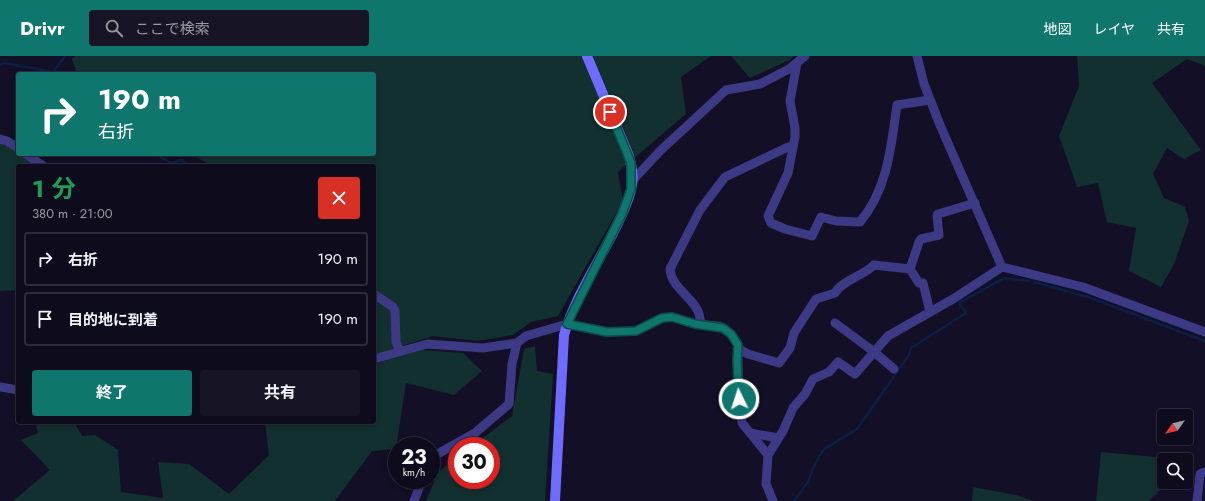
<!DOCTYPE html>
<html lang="ja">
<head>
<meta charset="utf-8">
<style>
  body { margin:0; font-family:Jost,"Noto Sans JP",sans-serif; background:#171425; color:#f1f3f6; height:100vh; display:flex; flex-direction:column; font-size:15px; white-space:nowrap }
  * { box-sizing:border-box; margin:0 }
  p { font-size:13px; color:#9b9ba3 }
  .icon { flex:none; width:22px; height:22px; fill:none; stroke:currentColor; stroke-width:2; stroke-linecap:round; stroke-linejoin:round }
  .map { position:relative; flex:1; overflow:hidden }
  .details { position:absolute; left:16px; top:108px; width:360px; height:260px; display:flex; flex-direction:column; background:#0e0b1c; border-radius:4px; box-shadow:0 2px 6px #0003,0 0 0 1px #2e2b3b }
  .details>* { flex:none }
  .top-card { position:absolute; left:16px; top:16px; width:360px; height:84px; border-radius:4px; box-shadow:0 2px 6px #0003,0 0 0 1px #2e2b3b; background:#0f766e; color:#fff; overflow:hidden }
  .needle { width:26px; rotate:236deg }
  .fabs { position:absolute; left:1157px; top:353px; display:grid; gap:8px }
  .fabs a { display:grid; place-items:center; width:36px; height:36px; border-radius:4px; background:#0e0b1c; box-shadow:0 2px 6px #0003,0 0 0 1px #2e2b3b; font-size:20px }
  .speed { position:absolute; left:388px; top:381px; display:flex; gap:8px; font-size:20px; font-weight:700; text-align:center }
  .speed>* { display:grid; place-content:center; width:52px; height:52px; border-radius:50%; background:#0e0b1c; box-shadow:0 2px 6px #0003,0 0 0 1px #2e2b3b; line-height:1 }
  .speed small { font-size:10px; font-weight:400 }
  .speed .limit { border:6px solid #d22; background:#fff; color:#111 }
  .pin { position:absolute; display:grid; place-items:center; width:34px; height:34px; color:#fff; margin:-17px; border:2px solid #fff; border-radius:50%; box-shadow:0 1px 4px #0007 }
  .me { position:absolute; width:44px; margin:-22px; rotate:356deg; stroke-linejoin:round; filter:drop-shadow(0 0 3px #0008) }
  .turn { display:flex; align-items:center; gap:14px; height:84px; padding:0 16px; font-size:18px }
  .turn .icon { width:52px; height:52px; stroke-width:2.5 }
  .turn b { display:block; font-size:28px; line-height:34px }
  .round { display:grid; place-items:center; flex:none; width:42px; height:42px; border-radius:4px; background:#171425 }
  .headline { display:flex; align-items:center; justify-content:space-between; height:68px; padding:0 16px }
  h1 { font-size:24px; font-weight:700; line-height:30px; color:#1e9e55 }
  .primary-button { display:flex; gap:8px; margin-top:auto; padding:8px 16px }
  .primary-button a { flex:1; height:46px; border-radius:4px; background:#0f766e; color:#fff; font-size:16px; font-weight:700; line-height:46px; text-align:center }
  .primary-button a+a { background:#171425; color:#f1f3f6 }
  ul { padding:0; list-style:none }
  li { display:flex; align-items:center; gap:12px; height:54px; margin:0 8px 6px; padding:0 8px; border:2px solid #2e2b3b; border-radius:4px }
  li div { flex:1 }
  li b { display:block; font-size:15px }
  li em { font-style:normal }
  header { display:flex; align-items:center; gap:24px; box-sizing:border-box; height:56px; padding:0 20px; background:#0f766e; color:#fff }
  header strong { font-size:19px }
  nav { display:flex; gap:22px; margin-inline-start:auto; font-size:14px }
  .search { width:280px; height:36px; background:#171425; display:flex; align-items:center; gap:10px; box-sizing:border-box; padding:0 14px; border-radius:4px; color:#9b9ba3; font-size:15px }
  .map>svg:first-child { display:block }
</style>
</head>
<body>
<header>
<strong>Drivr</strong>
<div class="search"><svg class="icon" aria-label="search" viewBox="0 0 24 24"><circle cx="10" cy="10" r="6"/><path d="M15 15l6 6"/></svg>ここで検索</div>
<nav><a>地図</a><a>レイヤ</a><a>共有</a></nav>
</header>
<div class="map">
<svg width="1205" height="445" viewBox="0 0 1205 445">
  <rect width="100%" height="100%" fill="#130f26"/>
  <g fill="#12302f">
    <polygon points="75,0 711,0 681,21 686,58 618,116 623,145 558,260 531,266 513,279 478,285 433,280 374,299 374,110 213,110 190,98 374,98 374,18 77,18 72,3"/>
    <polygon points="731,0 794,0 790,4 750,22"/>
    <polygon points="1077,0 1205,0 1205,10 1187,3 1152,27 1201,94 1184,103 1167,92 1153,118 1164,142 1185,151 1189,165 1174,208 1161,231 1129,215 1136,172 1107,166 1098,127 1077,131 1059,80 1079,30"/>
    <polygon points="0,87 5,87 18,96 18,98 38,110 18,110 18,234 0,235"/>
    <polygon points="535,290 537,315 553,318 545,445 426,445 438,416 457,402 457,424 491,424 491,390 472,390 512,360 524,293"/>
    <polygon points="422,294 463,297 482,315 454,339 406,327 396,393 372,395 335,445 13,445 50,414 21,384 38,377 35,366 74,366 82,380 95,379 118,394 121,436 163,442 158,406 189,408 229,438 269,399 265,366 374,366 374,308"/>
    <polygon points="1101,396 1165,402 1164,426 1168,426 1149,445 1096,445"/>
    <polygon points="973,431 1016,439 1034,445 972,445"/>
  </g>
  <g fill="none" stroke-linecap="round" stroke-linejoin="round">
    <g stroke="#0a1f44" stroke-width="2.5">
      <polyline points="0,9 4,7 53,16 53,18"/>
      <polyline points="53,16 65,0"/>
      <polyline points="155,98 171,107 182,104 188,110"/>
      <polyline points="1034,226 1091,242 1205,285"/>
      <polyline points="794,445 808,426 814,410 823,394 857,373 909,299 911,292 966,257 959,247 1004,222 1029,225"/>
    </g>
    <g stroke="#3d3a85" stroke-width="9">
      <polyline points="917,0 924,28 940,69 1002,211"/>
      <path d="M 797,7 L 790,45 L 795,72 L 795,81 L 788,117 L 768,160 L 771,167 L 785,173 L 812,180 L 821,161 L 836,165 L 860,166 C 888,133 891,90 897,49 L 930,44"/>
      <polyline points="0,83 7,85 18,92"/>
      <polyline points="26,98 43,110"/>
      <polyline points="632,125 661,94 726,34 760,28 789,13 805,0"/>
      <polyline points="910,213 919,186 921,183 939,179 937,160 938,158 975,147"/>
      <polyline points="374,238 393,251 395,255 396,286 400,295"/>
      <polyline points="835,267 873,295 894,313"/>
      <path d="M 701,268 C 700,264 700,259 698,255 C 691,240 671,231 670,213 L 700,154 L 725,121 L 788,91 L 792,91"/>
      <path d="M 739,293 L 748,298 L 779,307 L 790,292 L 794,277 L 816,243 L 835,237 C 841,225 863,220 874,209 L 910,213 L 919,227 L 923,227 L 930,256"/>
      <polyline points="374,303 427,288 483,292 517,287 526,280 567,268 607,276 636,275 662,262 672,261 695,268 719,270 731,278 738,289 738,330 742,367 768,399"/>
      <polyline points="0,331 18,334"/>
      <polyline points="750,377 778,382"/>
      <polyline points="431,406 434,400 475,377 509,348 512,308 517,287"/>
      <polyline points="414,445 422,424"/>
      <polyline points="773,445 766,428 768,399 783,375 793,352 805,338 813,323 829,316 838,306 855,318 888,280 953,243 1002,211 1083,231 1205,276"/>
      <polyline points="1197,445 1200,418 1205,416"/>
    </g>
    <path stroke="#6f6bff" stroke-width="10" d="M 555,445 L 564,279 C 574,244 595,212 612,179 C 619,165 627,150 631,134 C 634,122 632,109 628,98 L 587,0"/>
  </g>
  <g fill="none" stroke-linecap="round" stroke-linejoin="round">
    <g stroke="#0a4d48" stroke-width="10">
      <polyline id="route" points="610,56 631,107 631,133 622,158 567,268 607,276 636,275 662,262 672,261 695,268 723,272 731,278 738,289 737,304 739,343"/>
    </g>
    <use href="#route" stroke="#0f766e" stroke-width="7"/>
  </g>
</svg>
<div class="fabs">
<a><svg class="needle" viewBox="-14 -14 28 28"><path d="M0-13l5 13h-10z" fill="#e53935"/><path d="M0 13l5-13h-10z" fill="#9b9ba3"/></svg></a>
<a><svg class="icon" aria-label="search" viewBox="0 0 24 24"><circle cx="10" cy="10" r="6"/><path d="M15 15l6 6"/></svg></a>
</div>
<div class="speed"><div>23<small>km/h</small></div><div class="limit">30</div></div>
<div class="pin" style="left:610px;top:56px;background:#d93025"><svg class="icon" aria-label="arrive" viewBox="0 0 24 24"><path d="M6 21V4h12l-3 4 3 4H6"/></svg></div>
<svg class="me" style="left:739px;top:343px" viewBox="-20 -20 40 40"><circle r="17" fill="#0f766e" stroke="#fff" stroke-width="3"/><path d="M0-11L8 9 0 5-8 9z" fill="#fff"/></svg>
<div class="top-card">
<div class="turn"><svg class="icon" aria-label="right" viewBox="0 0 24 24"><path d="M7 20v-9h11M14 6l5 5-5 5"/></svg><div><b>190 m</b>右折</div></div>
</div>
<section class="details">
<div class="headline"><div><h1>1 分</h1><p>380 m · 21:00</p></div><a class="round" style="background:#d93025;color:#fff"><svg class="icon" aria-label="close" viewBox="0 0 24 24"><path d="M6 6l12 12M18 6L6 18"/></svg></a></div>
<ul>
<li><svg class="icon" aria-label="right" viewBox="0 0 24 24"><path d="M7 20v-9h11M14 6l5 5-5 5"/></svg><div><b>右折</b></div><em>190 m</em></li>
<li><svg class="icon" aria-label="arrive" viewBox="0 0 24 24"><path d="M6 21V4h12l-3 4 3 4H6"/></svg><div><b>目的地に到着</b></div><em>190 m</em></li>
</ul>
<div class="primary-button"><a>終了</a><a>共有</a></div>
</section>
</div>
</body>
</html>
